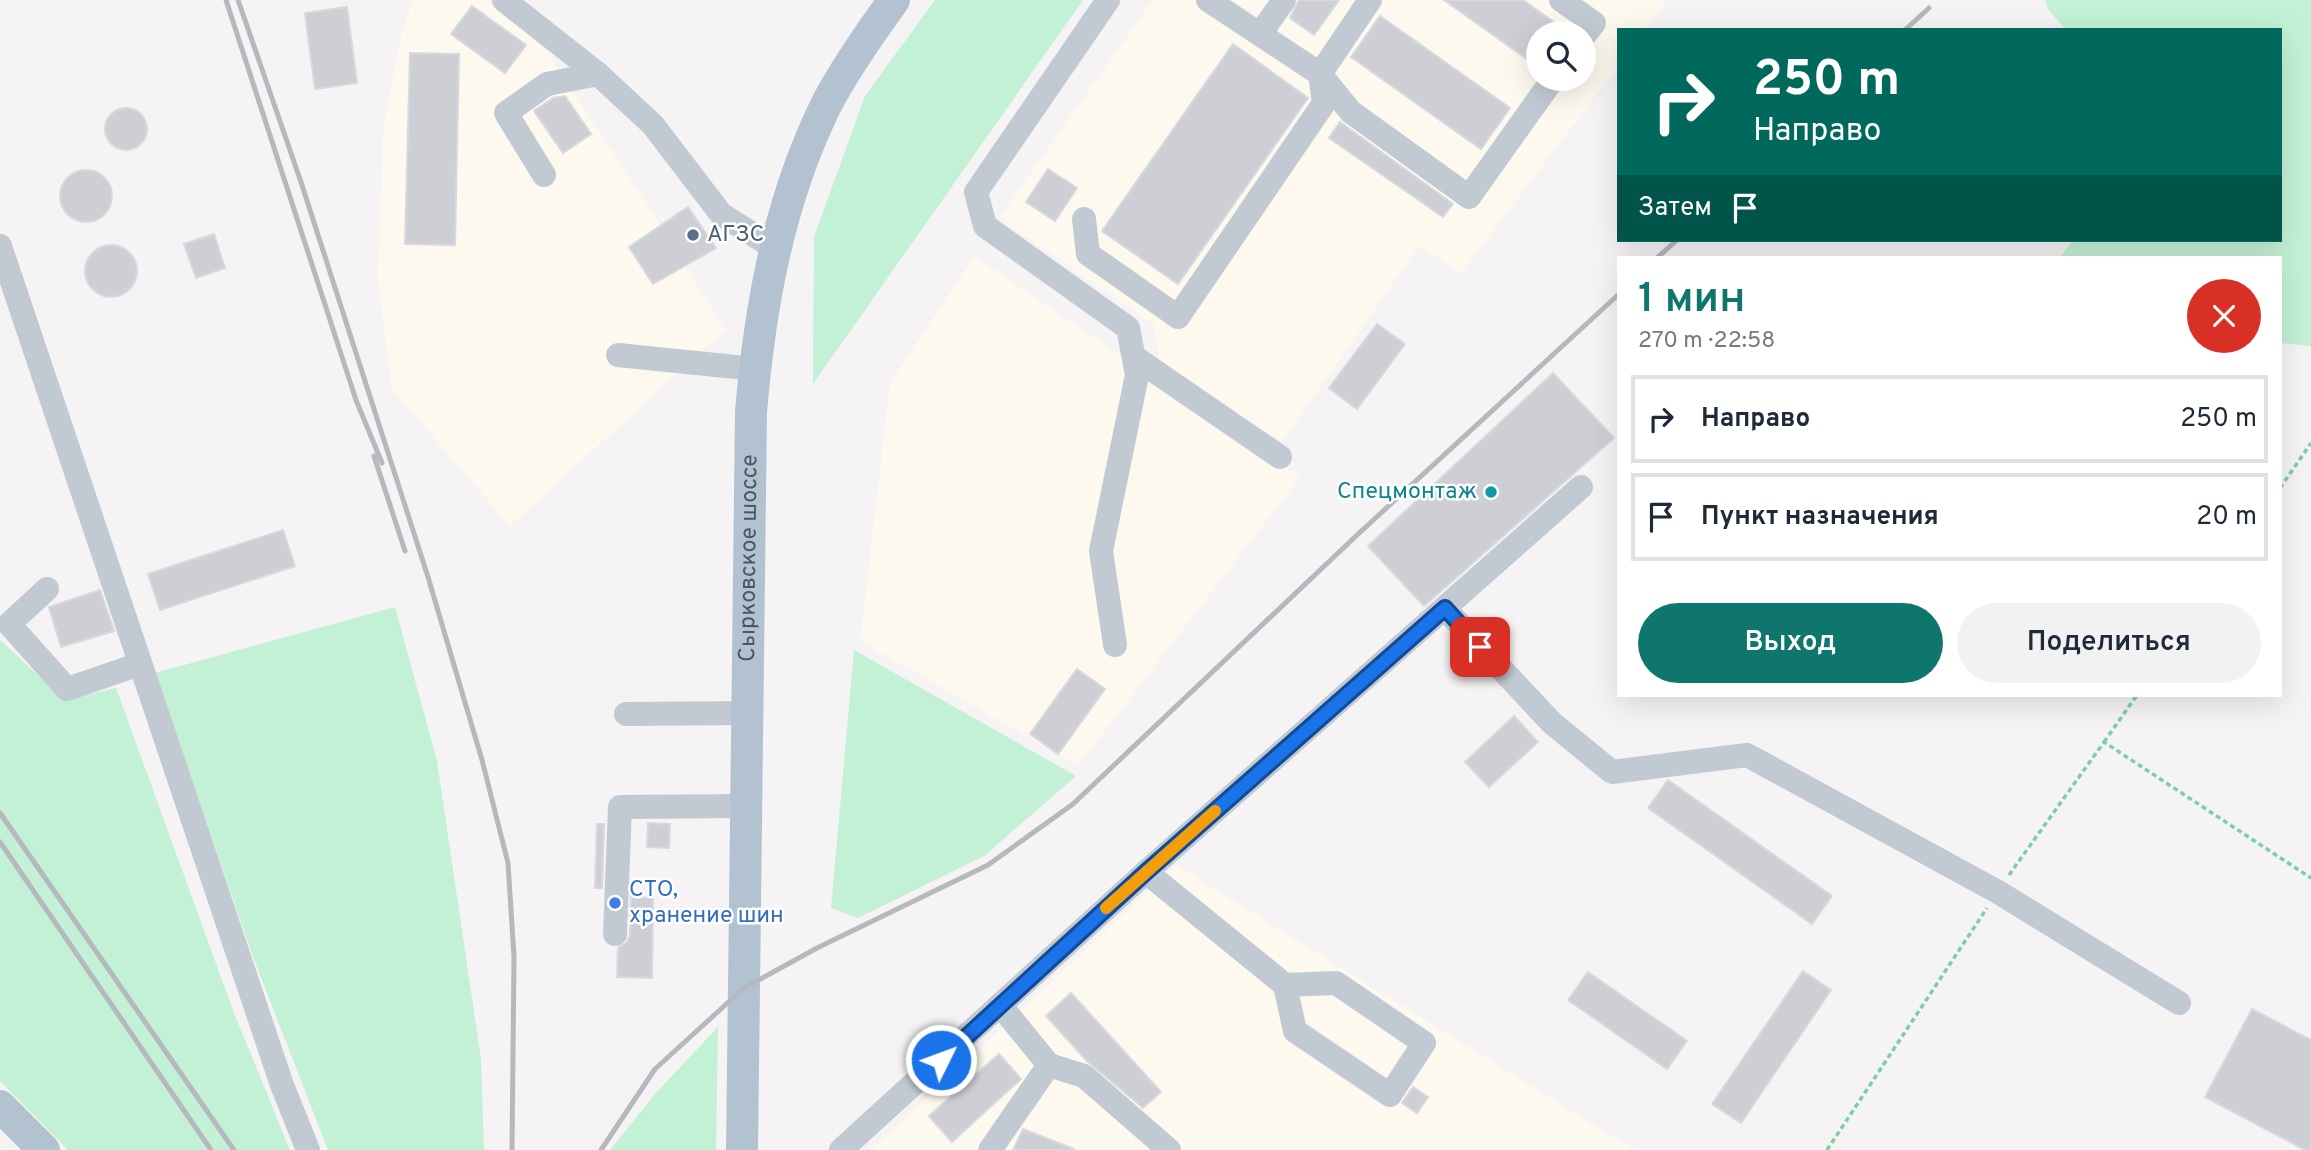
<!DOCTYPE html>
<html lang="ru">
<head>
<meta charset="utf-8">
<style>
  body { margin:0; font-family:Overpass,sans-serif; background:#f2f2f3; color:#1f2937; height:100vh; display:flex; flex-direction:column; font-size:26px; white-space:nowrap }
  * { box-sizing:border-box; margin:0 }
  p { font-size:23px; color:#747a83 }
  .icon { flex:none; width:38px; height:38px; fill:none; stroke:currentColor; stroke-width:2; stroke-linecap:round; stroke-linejoin:round }
  .map { position:relative; flex:1; overflow:hidden }
  .sheet { position:absolute; left:1617px; top:256px; width:665px; height:441px; display:flex; flex-direction:column; background:#fff; border-radius:0px; box-shadow:0 7px 28px #0002 }
  .sheet>* { flex:none }
  .banner { position:absolute; left:1617px; top:28px; width:665px; height:214px; border-radius:0px; box-shadow:0 7px 28px #0002; background:#00695c; color:#fff; overflow:hidden }
  .fabs { position:absolute; left:1526px; top:21px; display:grid; gap:14px }
  .fabs a { display:grid; place-items:center; width:70px; height:70px; border-radius:50%; background:#fff; box-shadow:0 7px 28px #0002; font-size:35px }
  .pin { position:absolute; display:grid; place-items:center; width:60px; height:60px; color:#fff; margin:-30px; border-radius:14px; box-shadow:0 4px 10px #0006 }
  .me { position:absolute; width:77px; margin:-38px; rotate:48deg; stroke-linejoin:round; filter:drop-shadow(0 0 5px #0008) }
  .turn { display:flex; align-items:center; gap:24px; height:147px; padding:0 21px; font-size:32px }
  .turn .icon { width:91px; height:91px; stroke-width:2.5 }
  .turn b { display:block; font-size:49px; line-height:60px }
  .then { display:flex; align-items:center; height:66px; padding:0 21px; background:#0003; gap:14px; font-size:26px }
  .round { display:grid; place-items:center; flex:none; width:74px; height:74px; border-radius:37px; background:#f2f2f3 }
  .headline { display:flex; align-items:center; justify-content:space-between; height:119px; padding:0 21px }
  h1 { font-size:42px; font-weight:600; line-height:52px; color:#0f766e }
  .action { display:flex; gap:14px; margin-top:auto; padding:14px 21px }
  .action a { flex:1; height:80px; border-radius:42px; background:#0f766e; color:#fff; font-size:28px; font-weight:600; line-height:80px; text-align:center }
  .action a+a { background:#f2f2f3; color:#1f2937 }
  ul { padding:0; list-style:none }
  li { display:flex; align-items:center; gap:21px; height:88px; margin:0 14px 10px; padding:0 7px; border:4px solid #e0e1e3; border-radius:0px }
  li div { flex:1 }
  li b { display:block; font-size:26px }
  li em { font-style:normal }
  .map>svg:first-child { display:block }
</style>
</head>
<body>
<div class="map">
<svg width="2311" height="1150" viewBox="0 0 2311 1150">
  <rect width="100%" height="100%" fill="#f5f3f3"/>
  <g fill="#fdf9ef" fill-rule="evenodd">
    <polygon points="413,0 486,0 545,50 659,223 725,330 510,526 392,389 378,280 383,130 400,39"/>
    <path d="M 1153,0 L 1666,0 L 1667,1 L 1645,30 L 1619,30 L 1619,65 L 1461,273 L 1419,246 L 1282,442 L 1159,365 L 1154,325 L 999,218 ZM 1538,33 L 1584,33 L 1584,79 L 1538,79 Z"/>
    <polygon points="974,256 1300,477 1078,766 860,641 890,382"/>
    <polygon points="1176,865 1634,1150 871,1150"/>
  </g>
  <g fill="#c3f1d5">
    <polygon points="935,0 1083,0 813,384 814,237 865,96"/>
    <polygon points="2045,0 2311,0 2311,346 2280,343 2280,257 2060,257 2071,243 2093,240 2280,240 2280,30 2066,30 2048,9"/>
    <polygon points="395,607 437,761 481,1059 484,1150 328,1150 253,957 155,673"/>
    <polygon points="0,640 65,700 116,688 234,1013 290,1150 68,1150 0,1081"/>
    <polygon points="854,650 1076,776 984,856 858,918 831,908"/>
    <polygon points="718,1027 716,1150 610,1150 656,1093"/>
  </g>
  <g fill="#cdcfd5" stroke="#d7d9de" stroke-width="2">
    <polygon points="1299,0 1339,0 1314,35 1290,18"/>
    <polygon points="1444,0 1523,0 1569,33 1538,33 1538,67"/>
    <polygon points="472,6 526,45 505,73 451,34"/>
    <polygon points="347,7 357,83 315,89 305,13"/>
    <polygon points="1380,16 1510,108 1481,149 1351,57"/>
    <polygon points="1233,44 1308,98 1178,284 1102,231"/>
    <polygon points="410,53 459,54 455,245 405,244"/>
    <polygon points="565,96 591,134 563,153 534,111 553,98"/>
    <circle cx="126" cy="129" r="21"/>
    <polygon points="1340,122 1453,204 1443,217 1329,138"/>
    <polygon points="1048,169 1077,188 1055,221 1026,202"/>
    <circle cx="86" cy="196" r="26"/>
    <polygon points="688,207 716,248 653,284 629,247"/>
    <polygon points="214,234 225,268 196,278 184,244"/>
    <circle cx="111" cy="271" r="26"/>
    <polygon points="1377,324 1405,344 1357,409 1329,388"/>
    <polygon points="1553,373 1614,438 1424,606 1368,546"/>
    <polygon points="283,530 295,566 160,610 148,574"/>
    <polygon points="100,590 114,631 61,647 49,607"/>
    <polygon points="1077,669 1105,689 1058,754 1030,734"/>
    <polygon points="1514,716 1538,742 1489,787 1465,762"/>
    <polygon points="1668,780 1832,896 1812,924 1648,808"/>
    <polygon points="648,823 670,824 669,848 647,847"/>
    <polygon points="597,824 604,824 602,888 595,888"/>
    <polygon points="631,897 653,898 652,978 617,977 618,948 627,942 630,935"/>
    <polygon points="1803,971 1831,990 1741,1123 1712,1104"/>
    <polygon points="1588,972 1687,1041 1667,1069 1568,1000"/>
    <polygon points="1071,993 1161,1092 1143,1108 1087,1061 1046,1016"/>
    <polygon points="2252,1009 2311,1040 2311,1150 2305,1150 2205,1097"/>
    <polygon points="999,1054 1021,1079 952,1142 929,1116"/>
    <polygon points="1413,1087 1428,1097 1417,1113 1402,1103"/>
    <polygon points="1023,1129 1074,1149 1074,1150 1013,1150"/>
  </g>
  <g fill="none" stroke-linecap="round" stroke-linejoin="round">
    <g stroke="#7ad0a6" stroke-width="3.5" stroke-dasharray="5 3.5" stroke-linecap="butt">
      <polyline points="2280,488 2311,443"/>
      <polyline points="2104,742 2137,695"/>
      <polyline points="2009,875 2104,742 2311,878"/>
      <polyline points="1827,1150 1987,908"/>
    </g>
    <g stroke="#c1cad2" stroke-width="24">
      <polyline points="504,0 598,74 653,125 721,214 774,248"/>
      <polyline points="1108,0 976,192 985,226 1128,328 1137,375 1101,551 1115,645"/>
      <polyline points="1208,0 1320,74 1351,112 1469,197 1553,79"/>
      <polyline points="1561,0 1594,23 1584,36"/>
      <polyline points="1260,34 1284,0"/>
      <polyline points="544,175 506,113 547,84 598,74"/>
      <polyline points="1084,219 1088,254 1178,317 1324,103 1320,74 1370,0"/>
      <polyline points="0,246 282,1085 308,1150"/>
      <polyline points="618,355 755,369"/>
      <polyline points="1134,357 1280,457"/>
      <polyline points="47,589 9,624 67,689 140,664"/>
      <polyline points="1445,609 1552,723 1612,772 1747,755 1998,892 2179,1003"/>
      <polyline points="626,714 746,713"/>
      <polyline points="1146,872 1285,985 1295,1031 1390,1095 1424,1043 1336,983 1285,985"/>
      <polyline points="615,934 620,807 744,806"/>
      <polyline points="1049,1065 1084,1076 1169,1150"/>
      <polyline points="841,1150 1146,872 1581,487"/>
      <polyline points="990,1150 1049,1065 1000,1005"/>
    </g>
    <g stroke="#b3c2d1" stroke-width="32">
      <polyline points="0,1106 44,1150"/>
      <path id="s1" d="M 742,1150 L 751,412 C 760,305 779,200 827,103 C 846,67 870,33 894,0"/>
    </g>
    <g stroke="#b5b8bd" stroke-width="5">
      <polyline points="226,0 356,400 382,463"/>
      <polyline points="238,0 301,182 428,577 482,760 508,863 514,957 512,1150"/>
      <polyline points="1905,30 1929,8"/>
      <polyline points="1658,257 1677,240"/>
      <polyline points="374,456 405,551"/>
      <polyline points="0,813 234,1150"/>
      <polyline points="0,842 211,1150"/>
      <polyline points="601,1150 655,1069 744,988 817,948 988,865 1073,804 1356,536 1619,294"/>
    </g>
  </g>
  <g fill="none" stroke-linecap="round" stroke-linejoin="round">
    <g stroke="#114b97" stroke-width="18">
      <polyline id="route" points="941,1060 1146,872 1445,608 1480,647"/>
    </g>
    <use href="#route" stroke="#1a73e8" stroke-width="12"/>
    <polyline stroke="#f59e0b" stroke-width="12" points="1106,908 1215,811"/>
  </g>
  <circle fill="#5c6f8a" stroke="#fff" stroke-width="2.5" cx="693" cy="235" r="7"/>
  <circle fill="#0f9aa8" stroke="#fff" stroke-width="2.5" cx="1491" cy="492" r="7"/>
  <circle fill="#3f7fe0" stroke="#fff" stroke-width="2.5" cx="615" cy="903" r="7"/>
  <g text-anchor="middle" dominant-baseline="central" stroke-width="5" stroke-linejoin="round" paint-order="stroke">
    <g font-size="23" fill="#4e5e75" stroke="#fff" text-anchor="start">
      <text x="707" y="235">АГЗС</text>
    </g>
    <g font-size="23" fill="#0d838f" stroke="#fff" text-anchor="end">
      <text x="1477" y="492">Спецмонтаж</text>
    </g>
    <g font-size="23" fill="#4a5661" stroke="#fff">
      <text stroke="none"><textPath href="#s1" startOffset="592">Сырковское шоссе</textPath></text>
    </g>
    <g font-size="23" fill="#366cbe" stroke="#fff" text-anchor="start">
      <text x="629" y="890">СТО,<tspan x="629" dy="26">хранение шин</tspan></text>
    </g>
  </g>
</svg>
<div class="fabs">
<a><svg class="icon" aria-label="search" viewBox="0 0 24 24"><circle cx="10" cy="10" r="6"/><path d="M15 15l6 6"/></svg></a>
</div>
<div class="pin" style="left:1480px;top:647px;background:#d93025"><svg class="icon" aria-label="arrive" viewBox="0 0 24 24"><path d="M6 21V4h12l-3 4 3 4H6"/></svg></div>
<svg class="me" style="left:941px;top:1060px" viewBox="-20 -20 40 40"><circle r="17" fill="#1a73e8" stroke="#fff" stroke-width="3"/><path d="M0-11L8 9 0 5-8 9z" fill="#fff"/></svg>
<div class="banner">
<div class="turn"><svg class="icon" aria-label="right" viewBox="0 0 24 24"><path d="M7 20v-9h11M14 6l5 5-5 5"/></svg><div><b>250 m</b>Направо</div></div>
<div class="then">Затем<svg class="icon" aria-label="arrive" viewBox="0 0 24 24"><path d="M6 21V4h12l-3 4 3 4H6"/></svg></div>
</div>
<section class="sheet">
<div class="headline"><div><h1>1 мин</h1><p>270 m · 22:58</p></div><a class="round" style="background:#d93025;color:#fff"><svg class="icon" aria-label="close" viewBox="0 0 24 24"><path d="M6 6l12 12M18 6L6 18"/></svg></a></div>
<ul>
<li><svg class="icon" aria-label="right" viewBox="0 0 24 24"><path d="M7 20v-9h11M14 6l5 5-5 5"/></svg><div><b>Направо</b></div><em>250 m</em></li>
<li><svg class="icon" aria-label="arrive" viewBox="0 0 24 24"><path d="M6 21V4h12l-3 4 3 4H6"/></svg><div><b>Пункт назначения</b></div><em>20 m</em></li>
</ul>
<div class="action"><a>Выход</a><a>Поделиться</a></div>
</section>
</div>
</body>
</html>
